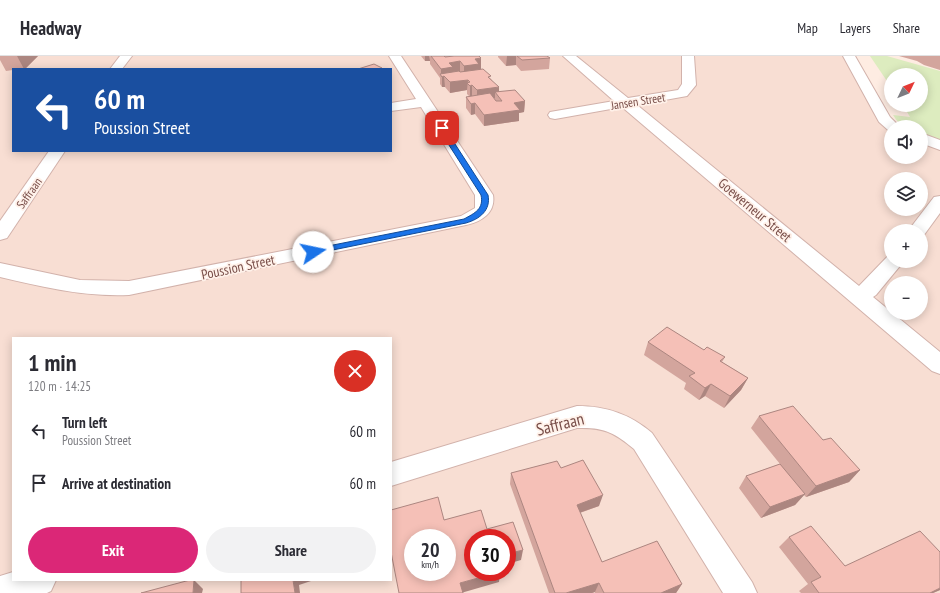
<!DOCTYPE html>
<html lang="en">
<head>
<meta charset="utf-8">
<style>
  body { margin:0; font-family:"PT Sans Narrow",sans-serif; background:#f2f2f3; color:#2b2b33; height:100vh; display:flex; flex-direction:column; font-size:15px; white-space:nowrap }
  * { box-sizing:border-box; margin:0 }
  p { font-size:13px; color:#7c7c81 }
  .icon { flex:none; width:22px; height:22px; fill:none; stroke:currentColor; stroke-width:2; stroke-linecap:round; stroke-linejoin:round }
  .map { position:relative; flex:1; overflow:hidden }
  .details { position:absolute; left:12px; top:281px; width:380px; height:244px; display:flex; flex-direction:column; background:#fff; border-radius:0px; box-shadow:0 2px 10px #0003 }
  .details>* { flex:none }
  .top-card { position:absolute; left:12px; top:12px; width:380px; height:84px; border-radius:0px; box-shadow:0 2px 10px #0003; background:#1a4fa0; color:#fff; overflow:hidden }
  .needle { width:26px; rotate:47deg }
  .controls { position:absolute; left:884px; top:12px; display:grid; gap:8px }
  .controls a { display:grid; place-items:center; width:44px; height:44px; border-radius:50%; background:#fff; box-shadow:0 2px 10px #0003; font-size:20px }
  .speed { position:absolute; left:404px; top:473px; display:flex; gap:8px; font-size:20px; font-weight:700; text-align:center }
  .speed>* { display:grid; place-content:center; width:52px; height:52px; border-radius:50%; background:#fff; box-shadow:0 2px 10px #0003; line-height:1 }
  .speed small { font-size:10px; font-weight:400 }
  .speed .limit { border:6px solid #d22; background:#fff; color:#111 }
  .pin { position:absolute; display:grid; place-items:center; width:34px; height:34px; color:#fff; margin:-17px; border-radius:8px; box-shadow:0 2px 6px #0006 }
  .me { position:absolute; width:44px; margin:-22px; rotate:79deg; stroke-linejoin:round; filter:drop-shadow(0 0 3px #0008) }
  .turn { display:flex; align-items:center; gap:14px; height:84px; padding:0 16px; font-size:18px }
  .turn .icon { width:52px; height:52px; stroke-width:2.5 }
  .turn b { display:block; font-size:28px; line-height:34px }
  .round { display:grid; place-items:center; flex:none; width:42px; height:42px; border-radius:21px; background:#f2f2f3 }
  .headline { display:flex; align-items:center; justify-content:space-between; height:68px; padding:0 16px }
  h1 { font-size:24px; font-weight:600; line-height:30px }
  .button { display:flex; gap:8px; margin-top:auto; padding:8px 16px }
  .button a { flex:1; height:46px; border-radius:24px; background:#db2777; color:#fff; font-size:16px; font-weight:600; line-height:46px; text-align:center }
  .button a+a { background:#f2f2f3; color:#2b2b33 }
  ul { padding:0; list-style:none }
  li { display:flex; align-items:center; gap:12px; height:52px; padding:0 16px }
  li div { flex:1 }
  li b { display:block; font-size:15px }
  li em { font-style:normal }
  header { display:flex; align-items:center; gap:24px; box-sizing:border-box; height:56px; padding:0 20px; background:#fff; border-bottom:1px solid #e1e1e2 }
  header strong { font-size:19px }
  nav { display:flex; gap:22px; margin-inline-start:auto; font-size:14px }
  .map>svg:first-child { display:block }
</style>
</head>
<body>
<header>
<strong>Headway</strong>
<nav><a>Map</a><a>Layers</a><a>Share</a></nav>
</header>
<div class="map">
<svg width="940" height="537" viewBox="0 0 940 537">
  <rect width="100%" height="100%" fill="#feece2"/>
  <path fill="#f8ded3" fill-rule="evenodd" d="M 0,0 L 849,0 L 891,71 L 891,101 L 921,101 L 921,82 L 940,89 L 940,537 L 0,537 ZM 13,13 L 391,13 L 391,95 L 13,95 ZM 891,123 L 921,123 L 921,153 L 891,153 ZM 891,175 L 921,175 L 921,205 L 891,205 ZM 891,227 L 921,227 L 921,257 L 891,257 ZM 13,282 L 391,282 L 391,524 L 13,524 ZM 413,482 L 447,482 L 447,516 L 413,516 ZM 473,482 L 507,482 L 507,516 L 473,516 Z"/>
  <path fill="#ddecbf" d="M 870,0 L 887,0 L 940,15 L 940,85 L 921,78 L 921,71 C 906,71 902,73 893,59 L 910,61 L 903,49 L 921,49 L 921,19 L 891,19 L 891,31 Z"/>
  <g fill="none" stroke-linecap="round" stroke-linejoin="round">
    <g stroke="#d2b2ab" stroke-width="2">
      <g id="minor">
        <polygon points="120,0 132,0 122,13 110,13"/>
        <path d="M 389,0 L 401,0 L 493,139 C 496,157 481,166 466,169 L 129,239 C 84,241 43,231 0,221 L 0,207 L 80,224 L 129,225 L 461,160 L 475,152 L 475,139 L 421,51 L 391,55 L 391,47 L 416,43 Z"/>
        <polygon points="563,0 576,0 628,42 678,34 682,28 682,0 694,0 696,29 687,40 637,49 859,230 887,201 891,200 891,205 904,205 876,239 873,241 940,296 940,318 932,315 622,51 555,63 550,62 548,59 550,56 614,45"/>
        <polygon points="843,0 855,0 890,61 900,71 891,71 891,75 888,74 879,66"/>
        <polygon points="921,77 940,84 940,94 921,87"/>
        <polygon points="49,95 65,95 7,182 0,184 0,165"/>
        <polygon points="940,140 940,157 924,179 921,180 921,175 908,175 934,141"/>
        <path d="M 577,350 C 606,350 630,358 652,377 L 752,526 L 757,537 L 723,537 L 634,393 C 614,376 603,371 577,372 L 391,430 L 391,406 Z"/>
        <polygon points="13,516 13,524 56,524 51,535 47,537 0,537 0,520"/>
      </g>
    </g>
    <use href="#minor" fill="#fff" fill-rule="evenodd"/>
  </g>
  <g fill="#d3a59d">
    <polygon points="0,0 38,0 25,13 13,13 13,14 6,15 0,4"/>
    <polygon points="421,0 479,0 481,13 491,23 499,36 525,45 524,56 519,57 519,65 484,70 475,58 471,59 466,52 466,41 469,40 467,38 467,34 450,37 445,31 442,31 440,28 440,22 430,8 430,5 425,5"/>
    <polygon points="498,0 547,0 550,2 549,13 521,15 516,9 506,10 498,1"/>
    <polygon points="899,0 940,0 940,14 924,9 917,5"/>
    <polygon points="648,286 704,294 725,301 722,306 748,322 741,334 724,352 705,340 699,344 684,333 686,327 644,299"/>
    <polygon points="759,360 823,384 860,414 849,426 806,441 804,439 795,449 761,462 739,432 746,420 780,408 751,372"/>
    <polygon points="561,412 599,450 580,457 602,506 682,528 676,537 595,537 595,536 592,537 549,537 510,428 511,417"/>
    <polygon points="789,481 845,510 940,534 933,537 801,537 799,535 808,528 779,491"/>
  </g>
  <g fill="#ac8680">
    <polygon points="17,0 38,0 25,13 24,13"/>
    <polygon points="425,0 429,0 430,5 425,5"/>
    <polygon points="507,0 516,0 516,9 506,10"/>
    <polygon points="481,2 481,13 464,20 464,10 475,3"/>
    <polygon points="460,5 460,16 453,17 444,20 445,31 442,31 442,21 441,20 441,13 449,7"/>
    <polygon points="468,24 467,34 450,37 450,26"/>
    <polygon points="472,29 472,40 470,40 470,30"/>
    <polygon points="499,31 499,41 495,36 495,42 477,45 477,34"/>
    <polygon points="525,45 524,56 519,57 519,65 484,70 484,59 514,47"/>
    <polygon points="475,47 475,58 471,59 471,48"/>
    <polygon points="748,322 741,334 724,352 730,340"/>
    <polygon points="711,328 705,340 699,344 705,332"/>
    <polygon points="860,414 849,426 806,441 816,430"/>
    <polygon points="805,438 795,449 761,462 770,451"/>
    <polygon points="603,439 599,450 573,459 577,449"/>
    <polygon points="523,494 521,504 507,508 507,498"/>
    <polygon points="500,516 499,526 461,537 460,527"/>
    <polygon points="194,524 203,533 202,537 193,537"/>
    <polygon points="293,524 314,524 299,529 300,537 295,537"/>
    <polygon points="599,527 595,536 592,537 566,537"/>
    <polygon points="682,528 676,537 661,537"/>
    <polygon points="940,532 940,534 933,537 930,537"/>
  </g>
  <g fill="#f5c0b7" stroke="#ac8680" fill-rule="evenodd">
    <polygon points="431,0 444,0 445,1 454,0 479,0 481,2 475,3 479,8 464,10 460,5 449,7 453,11 441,13"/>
    <polygon points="517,0 547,0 550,2 522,4"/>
    <polygon points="374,8 382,12 380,13 358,13"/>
    <polygon points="483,13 491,20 488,21 499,31 477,34 472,29 470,30 467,27 470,26 468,24 450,26 444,20 442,21 440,18 459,15 460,16"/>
    <polygon points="515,34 525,45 514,47 520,54 484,59 475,47 471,48 466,41 490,37 496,45 502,45 495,36"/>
    <polygon points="667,271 704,294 707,291 725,301 720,305 748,322 730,340 711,328 705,332 689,320 695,317 648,286"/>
    <polygon points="793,350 823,384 831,382 860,414 816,430 759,360"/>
    <polygon points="583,404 603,439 577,449 602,506 657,485 682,528 661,537 604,537 599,527 566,537 555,537 511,417 557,405 561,412"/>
    <polygon points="780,408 805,438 770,451 746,420"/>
    <path d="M 438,441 L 444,464 L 481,454 L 487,473 L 513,466 L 523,494 L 507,498 L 507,482 L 473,482 L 473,516 L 500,516 L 460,527 L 463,537 L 399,537 L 391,496 L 391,454 ZM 413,482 L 447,482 L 447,516 L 413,516 Z"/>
    <polygon points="811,470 845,510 920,475 940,496 940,532 930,537 819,537 811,526 821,521 789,481"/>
    <polygon points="190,524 194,524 193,537 141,537"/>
    <polygon points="241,524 293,524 295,537 241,537"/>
  </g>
  <path fill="#1a73e8" stroke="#114b97" d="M 439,71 L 444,71 L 488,139 C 491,154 480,163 466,167 L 313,198 L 310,197 L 309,196 L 313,193 L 464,163 C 475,157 484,153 481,139 L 438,72 Z"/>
  <g text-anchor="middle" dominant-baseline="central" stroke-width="3.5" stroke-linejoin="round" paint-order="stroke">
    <g font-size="12" fill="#774c47" stroke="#fff1e9">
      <text transform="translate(638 45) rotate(-9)">Jansen Street</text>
      <text transform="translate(29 137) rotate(-55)">Saffraan</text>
    </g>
    <g font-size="14" fill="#774c47" stroke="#fff1e9">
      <text transform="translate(755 154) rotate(40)">Goewerneur Street</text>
      <text transform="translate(238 211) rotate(-12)">Poussion Street</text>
    </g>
    <g font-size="17" fill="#774c47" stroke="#fff1e9">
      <text transform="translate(560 368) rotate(-14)">Saffraan</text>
    </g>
  </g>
</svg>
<div class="controls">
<a><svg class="needle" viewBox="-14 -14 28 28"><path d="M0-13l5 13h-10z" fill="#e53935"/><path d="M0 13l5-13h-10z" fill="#7c7c81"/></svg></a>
<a><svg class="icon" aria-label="sound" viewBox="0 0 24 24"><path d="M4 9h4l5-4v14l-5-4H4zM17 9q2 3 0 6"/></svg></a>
<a><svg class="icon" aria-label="layers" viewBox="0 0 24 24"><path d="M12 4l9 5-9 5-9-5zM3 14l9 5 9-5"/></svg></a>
<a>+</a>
<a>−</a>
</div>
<div class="speed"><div>20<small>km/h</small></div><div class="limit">30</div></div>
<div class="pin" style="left:442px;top:72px;background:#d93025"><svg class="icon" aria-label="arrive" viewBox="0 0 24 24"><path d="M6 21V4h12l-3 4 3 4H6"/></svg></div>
<svg class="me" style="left:313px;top:196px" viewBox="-20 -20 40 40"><circle r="19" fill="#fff"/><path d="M0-13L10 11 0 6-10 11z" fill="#1a73e8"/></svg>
<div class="top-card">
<div class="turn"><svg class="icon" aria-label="left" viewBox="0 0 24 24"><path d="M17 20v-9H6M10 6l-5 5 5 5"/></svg><div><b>60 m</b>Poussion Street</div></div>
</div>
<section class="details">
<div class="headline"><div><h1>1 min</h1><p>120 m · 14:25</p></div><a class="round" style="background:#d93025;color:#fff"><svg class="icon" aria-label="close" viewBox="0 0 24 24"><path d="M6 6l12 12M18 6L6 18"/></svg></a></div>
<ul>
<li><svg class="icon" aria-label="left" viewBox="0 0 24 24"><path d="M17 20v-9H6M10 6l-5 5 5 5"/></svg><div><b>Turn left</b><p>Poussion Street</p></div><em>60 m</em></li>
<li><svg class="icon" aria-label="arrive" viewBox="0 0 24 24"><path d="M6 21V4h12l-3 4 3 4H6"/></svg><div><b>Arrive at destination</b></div><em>60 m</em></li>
</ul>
<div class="button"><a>Exit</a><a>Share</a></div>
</section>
</div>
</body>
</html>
